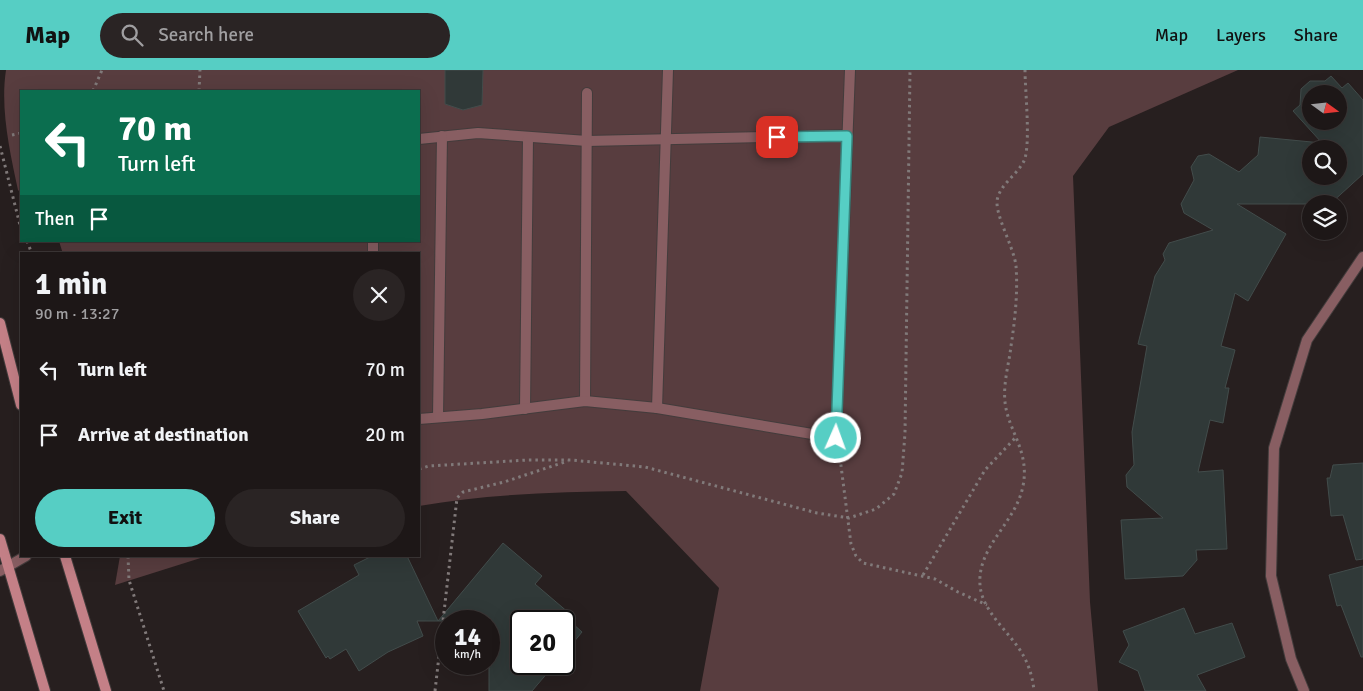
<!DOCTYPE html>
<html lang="en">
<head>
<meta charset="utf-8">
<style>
  body { margin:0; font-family:Signika,sans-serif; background:#2a2424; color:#f1f3f6; height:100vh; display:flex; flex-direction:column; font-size:19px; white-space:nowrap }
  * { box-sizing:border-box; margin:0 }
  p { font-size:16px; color:#a09fa1 }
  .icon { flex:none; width:28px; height:28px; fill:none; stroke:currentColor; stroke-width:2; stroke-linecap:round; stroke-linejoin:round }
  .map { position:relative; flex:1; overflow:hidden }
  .details { position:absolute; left:20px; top:182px; width:400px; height:305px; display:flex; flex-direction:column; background:#1d1717; border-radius:0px; box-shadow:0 5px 20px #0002,0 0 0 1px #3b3636 }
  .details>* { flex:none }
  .guide { position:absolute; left:20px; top:20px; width:400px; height:152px; border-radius:0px; box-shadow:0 5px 20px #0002,0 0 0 1px #3b3636; background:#0b6e4f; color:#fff; overflow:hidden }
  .needle { width:32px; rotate:105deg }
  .controls { position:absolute; left:1302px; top:15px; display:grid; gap:10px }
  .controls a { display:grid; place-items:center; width:45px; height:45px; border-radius:50%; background:#1d1717; box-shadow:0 5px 20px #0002,0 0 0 1px #3b3636; font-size:25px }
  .speed { position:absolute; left:435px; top:540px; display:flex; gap:10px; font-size:25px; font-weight:700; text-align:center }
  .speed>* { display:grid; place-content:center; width:65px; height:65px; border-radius:50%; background:#1d1717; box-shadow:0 5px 20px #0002,0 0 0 1px #3b3636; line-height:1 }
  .speed small { font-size:12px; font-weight:400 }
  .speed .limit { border:2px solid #111; border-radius:8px; background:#fff; color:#111 }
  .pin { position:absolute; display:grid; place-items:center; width:42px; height:42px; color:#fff; margin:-21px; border-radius:10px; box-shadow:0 2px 8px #0006 }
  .me { position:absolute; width:55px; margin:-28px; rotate:2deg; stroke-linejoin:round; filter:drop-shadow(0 0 4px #0008) }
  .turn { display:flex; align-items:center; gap:18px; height:105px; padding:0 15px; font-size:22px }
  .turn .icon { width:65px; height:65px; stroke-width:2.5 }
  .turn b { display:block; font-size:35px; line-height:42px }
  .then { display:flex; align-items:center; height:48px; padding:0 15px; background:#0003; gap:10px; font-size:19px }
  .round { display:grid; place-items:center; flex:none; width:52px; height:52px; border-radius:26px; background:#2a2424 }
  .summary { display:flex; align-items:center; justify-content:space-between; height:85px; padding:0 15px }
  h1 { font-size:30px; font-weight:700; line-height:38px }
  .cta { display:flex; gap:10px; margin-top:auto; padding:10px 15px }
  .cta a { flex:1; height:58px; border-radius:30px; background:#56cec4; color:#111; font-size:20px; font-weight:700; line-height:58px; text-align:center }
  .cta a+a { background:#2a2424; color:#f1f3f6 }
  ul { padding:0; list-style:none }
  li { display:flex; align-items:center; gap:15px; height:65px; padding:0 15px }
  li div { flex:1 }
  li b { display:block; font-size:19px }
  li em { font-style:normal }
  header { display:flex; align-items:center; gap:30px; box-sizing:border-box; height:70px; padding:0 25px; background:#56cec4; color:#111 }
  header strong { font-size:24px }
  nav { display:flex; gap:28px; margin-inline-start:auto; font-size:18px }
  .search { width:350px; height:45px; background:#2a2424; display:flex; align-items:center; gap:12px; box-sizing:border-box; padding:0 18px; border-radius:28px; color:#a09fa1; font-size:19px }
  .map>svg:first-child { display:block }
</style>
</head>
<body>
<header>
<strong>Map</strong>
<div class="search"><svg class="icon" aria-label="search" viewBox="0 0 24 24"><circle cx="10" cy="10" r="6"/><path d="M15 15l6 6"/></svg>Search here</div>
<nav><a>Map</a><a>Layers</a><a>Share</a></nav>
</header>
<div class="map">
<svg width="1363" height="621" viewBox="0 0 1363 621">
  <rect width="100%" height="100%" fill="#271f1f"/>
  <g fill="#583d3f">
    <path d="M 6,0 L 1238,0 L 1109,57 L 1073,106 L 1090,532 L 1098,621 L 700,621 L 719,518 L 626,421 C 557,422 487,424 419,436 L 419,184 L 63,184 L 59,171 L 419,171 L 419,21 L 21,21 L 21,123 L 18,120 C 10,82 0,39 6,0 Z"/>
    <polygon points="120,486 207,486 115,515"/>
  </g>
  <g fill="#303938" stroke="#424c4b" fill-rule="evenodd">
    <polygon points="445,0 483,0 482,35 463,40 445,34"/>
    <path d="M 1331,6 L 1342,18 L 1348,13 L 1363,30 L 1363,104 L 1330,134 L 1237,134 L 1286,164 L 1248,231 L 1235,223 L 1221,276 L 1235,280 L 1225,318 L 1229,318 L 1223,353 L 1210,350 L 1198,402 L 1223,400 L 1227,479 L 1196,480 L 1197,490 L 1183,506 L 1125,509 L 1121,450 L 1163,448 L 1127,417 L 1126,405 L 1134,395 L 1132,362 L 1147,276 L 1138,274 L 1155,206 L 1165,190 L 1163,184 L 1169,173 L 1213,160 L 1184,143 L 1181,134 L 1194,110 L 1191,97 L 1198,86 L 1209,84 L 1239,102 L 1258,85 L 1260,67 L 1322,73 L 1293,41 L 1300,35 L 1301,19 L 1310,11 L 1325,11 ZM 1311,24 L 1339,24 L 1339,51 L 1311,51 ZM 1311,79 L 1339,79 L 1339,106 L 1311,106 Z"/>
    <polygon points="1363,393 1363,489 1356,490 1343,445 1331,446 1327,408 1330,408 1333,395"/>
    <polygon points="503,473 542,506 535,514 576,549 572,553 582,562 564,584 564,551 521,551 521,594 555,594 532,621 489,621 489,551 417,551 423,566 388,582 359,601 346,579 330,589 328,586 326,588 298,541 359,505 354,495 372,486 407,486 438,551"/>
    <polygon points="1363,496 1363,587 1361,587 1341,535 1337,536 1329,505"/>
    <polygon points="1184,538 1195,564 1232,553 1245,587 1197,605 1206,621 1145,621 1138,601 1119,592 1129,575 1123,561"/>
  </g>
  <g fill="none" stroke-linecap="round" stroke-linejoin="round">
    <g stroke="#433c3c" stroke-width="12">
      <g id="service">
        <polyline points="419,69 478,63 587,71 847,65"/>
        <polyline points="373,184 373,171"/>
        <polyline points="585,331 587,23"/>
        <polyline points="657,338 668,0"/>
        <polyline points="525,339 528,68"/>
        <polyline points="438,347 442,66"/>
        <polyline points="419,349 482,344 585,331 657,338 836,368 850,0"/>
        <polyline points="0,501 26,486"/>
      </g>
    </g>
    <g stroke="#433c3c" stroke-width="12">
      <polyline id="minor" points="1304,621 1291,589 1271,506 1274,378 1307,270 1363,187"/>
    </g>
    <g stroke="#433c3c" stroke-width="12">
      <g id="secondary">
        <polyline points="0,253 21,335"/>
        <polyline points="0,469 45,621"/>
        <polyline points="65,486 106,621"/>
      </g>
    </g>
    <g stroke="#817a7a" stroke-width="3" stroke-dasharray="2.5 4" stroke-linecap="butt">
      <path d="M 1025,0 C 1025,20 1031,75 1024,91 C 1017,105 999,115 997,131 C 996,147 1014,178 1016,196 C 1018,222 1015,250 1011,276 C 1009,294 1003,313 1005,332 C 1008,361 1030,381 1023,416 C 1016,453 977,476 980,515 C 982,542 1010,562 1023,585 C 1029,595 1033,609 1034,621"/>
      <polyline points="93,21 102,0"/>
      <polyline points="199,21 200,0"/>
      <polyline points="12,65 21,63"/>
      <polyline points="0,76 21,159"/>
      <polyline points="27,171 32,184"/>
      <polyline points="840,388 851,474 856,486 863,493 935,509 958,522 987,535"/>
      <polyline points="419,399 429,396 528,390 571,390 645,397 817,443 849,448 876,439 894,424 902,403 905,363 910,0"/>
      <polyline points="128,486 129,510 164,621"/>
      <polyline points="923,505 985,400 1017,366"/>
      <polyline points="435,621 457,428 463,422 504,412 568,391"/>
    </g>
    <use href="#service" stroke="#885e62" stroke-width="10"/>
    <use href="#minor" stroke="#885e62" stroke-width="10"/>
    <use href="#secondary" stroke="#c48087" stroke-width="10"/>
  </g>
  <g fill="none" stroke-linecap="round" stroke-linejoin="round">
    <g stroke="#38867f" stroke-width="12">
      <polyline id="route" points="777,67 847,66 836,368"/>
    </g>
    <use href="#route" stroke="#56cec4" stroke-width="9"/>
  </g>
</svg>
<div class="controls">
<a><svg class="needle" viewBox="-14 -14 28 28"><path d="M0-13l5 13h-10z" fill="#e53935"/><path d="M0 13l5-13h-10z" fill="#a09fa1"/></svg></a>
<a><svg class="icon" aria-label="search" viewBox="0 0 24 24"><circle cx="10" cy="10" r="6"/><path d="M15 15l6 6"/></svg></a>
<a><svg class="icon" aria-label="layers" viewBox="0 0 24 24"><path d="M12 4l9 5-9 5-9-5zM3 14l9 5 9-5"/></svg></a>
</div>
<div class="speed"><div>14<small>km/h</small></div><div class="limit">20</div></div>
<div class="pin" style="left:777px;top:67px;background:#d93025"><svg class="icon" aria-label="arrive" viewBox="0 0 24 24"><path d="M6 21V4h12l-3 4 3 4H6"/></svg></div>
<svg class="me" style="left:836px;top:368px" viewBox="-20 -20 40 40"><circle r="17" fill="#56cec4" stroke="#fff" stroke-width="3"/><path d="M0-11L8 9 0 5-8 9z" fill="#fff"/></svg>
<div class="guide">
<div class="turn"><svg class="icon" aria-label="left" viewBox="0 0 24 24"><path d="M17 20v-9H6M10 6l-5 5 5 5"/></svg><div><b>70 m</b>Turn left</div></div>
<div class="then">Then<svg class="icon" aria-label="arrive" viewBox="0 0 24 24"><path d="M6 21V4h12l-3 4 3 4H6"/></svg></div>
</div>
<section class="details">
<div class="summary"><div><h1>1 min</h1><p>90 m · 13:27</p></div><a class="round"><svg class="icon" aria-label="close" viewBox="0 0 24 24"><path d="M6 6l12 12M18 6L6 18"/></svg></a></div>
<ul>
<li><svg class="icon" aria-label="left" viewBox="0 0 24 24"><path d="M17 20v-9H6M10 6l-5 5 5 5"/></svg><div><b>Turn left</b></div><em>70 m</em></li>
<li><svg class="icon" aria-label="arrive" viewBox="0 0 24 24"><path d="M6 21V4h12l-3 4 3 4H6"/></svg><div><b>Arrive at destination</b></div><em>20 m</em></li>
</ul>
<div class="cta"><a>Exit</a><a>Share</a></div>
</section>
</div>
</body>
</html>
